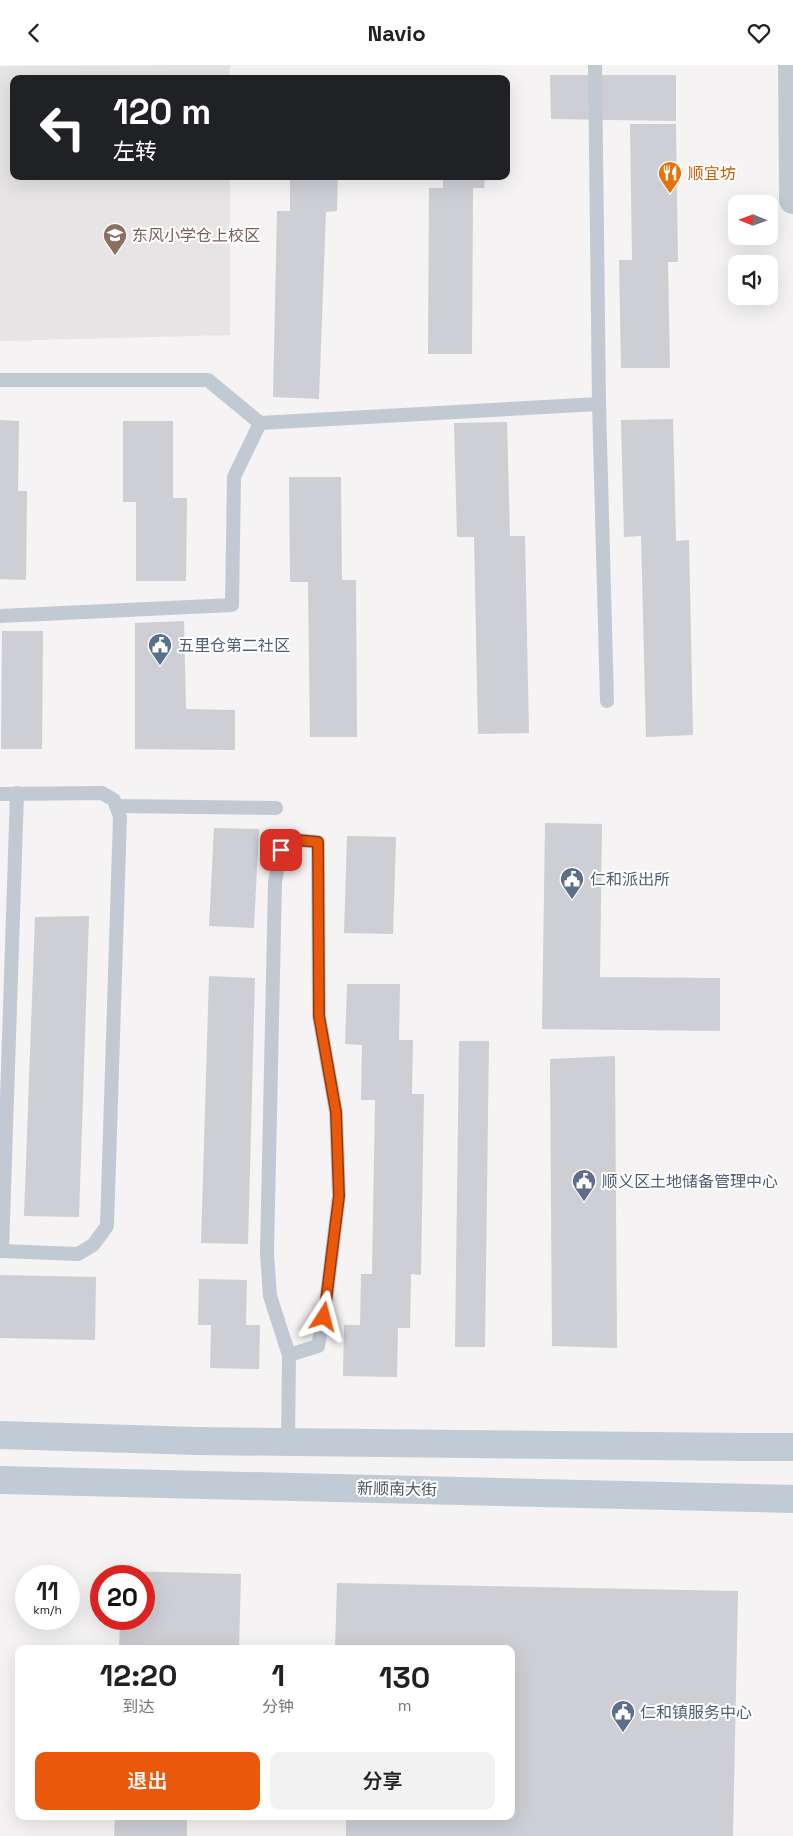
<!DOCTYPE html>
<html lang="zh">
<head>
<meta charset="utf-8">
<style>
  body { margin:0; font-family:"Space Grotesk","Noto Sans SC",sans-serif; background:#f2f2f2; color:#202124; height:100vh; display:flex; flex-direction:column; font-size:19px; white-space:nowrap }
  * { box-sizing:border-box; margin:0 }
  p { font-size:16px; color:#757577 }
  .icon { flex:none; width:28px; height:28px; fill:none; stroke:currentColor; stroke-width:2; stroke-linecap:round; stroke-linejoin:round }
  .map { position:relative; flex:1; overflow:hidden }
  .side { position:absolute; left:15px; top:1580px; width:500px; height:175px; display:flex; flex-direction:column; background:#fff; border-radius:10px; box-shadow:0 5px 20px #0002 }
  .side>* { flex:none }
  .hud { position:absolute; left:10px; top:10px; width:500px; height:105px; border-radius:10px; box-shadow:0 5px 20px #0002; background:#202124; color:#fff; overflow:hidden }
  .needle { width:32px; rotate:271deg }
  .fabs { position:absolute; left:728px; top:130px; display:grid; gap:10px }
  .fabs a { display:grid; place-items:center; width:50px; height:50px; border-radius:10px; background:#fff; box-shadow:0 5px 20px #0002; font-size:25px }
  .speed { position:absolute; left:15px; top:1500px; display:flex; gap:10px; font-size:25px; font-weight:700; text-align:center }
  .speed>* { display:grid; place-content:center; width:65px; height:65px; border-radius:50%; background:#fff; box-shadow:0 5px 20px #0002; line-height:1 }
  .speed small { font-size:12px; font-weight:400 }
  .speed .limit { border:8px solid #d22; background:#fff; color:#111 }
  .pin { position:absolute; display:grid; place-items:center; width:42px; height:42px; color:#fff; margin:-21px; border-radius:10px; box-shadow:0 2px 8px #0006 }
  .me { position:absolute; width:55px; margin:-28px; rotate:9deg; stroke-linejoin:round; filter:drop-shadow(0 0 4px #0008) }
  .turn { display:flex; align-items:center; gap:18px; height:105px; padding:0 20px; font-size:22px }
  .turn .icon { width:65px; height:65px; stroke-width:2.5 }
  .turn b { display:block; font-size:35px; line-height:42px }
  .eta { display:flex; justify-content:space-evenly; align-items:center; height:85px; text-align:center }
  .eta b { font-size:30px; font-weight:600; line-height:35px }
  .primary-button { display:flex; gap:10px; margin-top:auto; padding:10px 20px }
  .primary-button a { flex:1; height:58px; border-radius:10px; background:#ea580c; color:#fff; font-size:20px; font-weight:600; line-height:58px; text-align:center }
  .primary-button a+a { background:#f2f2f2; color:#202124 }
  header { display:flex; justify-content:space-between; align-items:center; height:65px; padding:0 20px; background:#fff; font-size:22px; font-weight:600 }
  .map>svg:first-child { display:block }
</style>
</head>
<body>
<header><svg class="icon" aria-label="back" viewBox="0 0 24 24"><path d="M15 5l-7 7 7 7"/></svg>Navio<svg class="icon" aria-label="heart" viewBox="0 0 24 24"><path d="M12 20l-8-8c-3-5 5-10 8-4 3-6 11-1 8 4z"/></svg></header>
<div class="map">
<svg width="793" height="1771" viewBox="0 0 793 1771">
  <rect width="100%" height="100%" fill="#f5f3f3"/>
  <polygon fill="#e6e4e5" points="230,0 230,14 14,14 14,111 230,111 230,270 0,276 0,1"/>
  <g fill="#cdcfd5">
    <polygon points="550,10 676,10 676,56 551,54"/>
    <polygon points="630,59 676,59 678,197 668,197 670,303 621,303 619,195 632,195"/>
    <polygon points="290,111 338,111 337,146 326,147 319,334 273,332 277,146 290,146"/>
    <polygon points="443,111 485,111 484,123 473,123 472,289 428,289 429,123 443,123"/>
    <polygon points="673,354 676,476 689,475 693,670 646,672 641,471 624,472 621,355"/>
    <polygon points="0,355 19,356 18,426 27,426 26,515 0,514"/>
    <polygon points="123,356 173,356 173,433 187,433 186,516 136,516 136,437 123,437"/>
    <polygon points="507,357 510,471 525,471 529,668 478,669 474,472 457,472 454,358"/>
    <polygon points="289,412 341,412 342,515 356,515 357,672 310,672 308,517 290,517"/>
    <polygon points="184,556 186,644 235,645 235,685 135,684 135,558"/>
    <polygon points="2,566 43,566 42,684 1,684"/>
    <polygon points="545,758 602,759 600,912 720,913 720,966 542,964"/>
    <polygon points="214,763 259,764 254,863 209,861"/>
    <polygon points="347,771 396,772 393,869 344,868"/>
    <polygon points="89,851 79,1152 24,1151 35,852"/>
    <polygon points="209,911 255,913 248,1179 201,1178"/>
    <polygon points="347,919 400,919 399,975 413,975 412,1029 424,1029 421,1210 411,1209 410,1263 398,1263 397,1312 343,1311 344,1260 360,1260 361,1209 372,1209 375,1035 361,1035 362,980 345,979"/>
    <polygon points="459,976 489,976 485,1282 455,1282"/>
    <polygon points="615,991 617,1283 552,1281 550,994"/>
    <polygon points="0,1210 96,1212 95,1275 0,1273"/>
    <polygon points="199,1214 247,1215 246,1260 260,1260 259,1304 210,1303 211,1260 198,1260"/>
    <polygon points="121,1506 241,1509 239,1584 119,1584 120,1554 144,1554 144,1511 121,1511"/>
    <polygon points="337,1518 738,1526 733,1771 346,1771 346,1751 511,1751 511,1584 335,1584"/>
    <polygon points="115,1751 187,1751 187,1771 114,1771"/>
  </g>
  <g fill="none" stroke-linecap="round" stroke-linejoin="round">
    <g stroke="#c1cad2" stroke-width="14">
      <polyline points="0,315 208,315 260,358 599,339 595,0"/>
      <polyline points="599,339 607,636"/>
      <polyline points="0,551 232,540 234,412 260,358"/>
      <polyline points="0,729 102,728 114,735 120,752 107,1161 93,1180 78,1189 0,1186"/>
      <polyline points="117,741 276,743"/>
      <polyline points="2,1186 17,728"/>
      <polyline points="288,1377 289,1290 270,1231 267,1188 275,817 281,785 297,775 318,777 319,951 336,1047 339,1131 326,1237 318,1281 289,1290"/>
    </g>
    <polyline stroke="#c1cad2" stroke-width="28" points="792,0 793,135"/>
    <g stroke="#c1cbd6" stroke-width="28">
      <polyline points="0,1370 197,1376 745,1382 793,1382"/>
      <polyline points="0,1415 793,1434"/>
    </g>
  </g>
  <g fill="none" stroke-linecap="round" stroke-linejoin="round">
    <g stroke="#983908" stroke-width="12">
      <polyline id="route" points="281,785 297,775 318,777 319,951 336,1047 339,1131 324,1252"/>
    </g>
    <use href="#route" stroke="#ea580c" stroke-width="9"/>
  </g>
  <defs>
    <g id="restaurant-pin" transform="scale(1.25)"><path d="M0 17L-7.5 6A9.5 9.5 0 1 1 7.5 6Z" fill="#e8710a" stroke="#fff"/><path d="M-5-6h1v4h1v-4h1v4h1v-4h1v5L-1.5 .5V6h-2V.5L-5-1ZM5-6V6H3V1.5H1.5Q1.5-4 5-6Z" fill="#fff"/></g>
    <g id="school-pin" transform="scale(1.25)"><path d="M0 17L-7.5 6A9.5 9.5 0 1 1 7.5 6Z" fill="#8d6e63" stroke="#fff"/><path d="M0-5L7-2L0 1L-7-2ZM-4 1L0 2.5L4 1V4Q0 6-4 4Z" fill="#fff"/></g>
    <g id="civic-pin" transform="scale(1.25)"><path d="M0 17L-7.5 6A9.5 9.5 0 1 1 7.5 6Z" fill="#5c6f8a" stroke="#fff"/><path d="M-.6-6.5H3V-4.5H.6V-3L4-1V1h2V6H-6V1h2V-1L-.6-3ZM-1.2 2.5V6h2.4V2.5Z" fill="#fff"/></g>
  </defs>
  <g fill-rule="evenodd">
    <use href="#restaurant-pin" x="670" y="108"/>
    <use href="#school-pin" x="115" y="170"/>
    <use href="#civic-pin" x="160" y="580"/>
    <use href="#civic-pin" x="572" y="814"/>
    <use href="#civic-pin" x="584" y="1116"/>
    <use href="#civic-pin" x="623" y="1647"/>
  </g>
  <g text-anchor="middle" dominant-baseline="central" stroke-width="4" stroke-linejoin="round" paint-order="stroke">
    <g font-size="16" fill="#c56008" stroke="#fff" text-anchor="start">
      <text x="688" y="108">顺宜坊</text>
    </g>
    <g font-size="16" fill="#785e54" stroke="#fff" text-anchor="start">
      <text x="132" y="170">东风小学仓上校区</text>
    </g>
    <g font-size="16" fill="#4e5e75" stroke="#fff" text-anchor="start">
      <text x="178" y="580">五里仓第二社区</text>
      <text x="590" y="814">仁和派出所</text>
      <text x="602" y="1116">顺义区土地储备管理中心</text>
      <text x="640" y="1647">仁和镇服务中心</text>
    </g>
    <g font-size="16" fill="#4a5661" stroke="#fff">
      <text transform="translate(397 1424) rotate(1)">新顺南大街</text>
    </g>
  </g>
</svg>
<div class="fabs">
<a><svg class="needle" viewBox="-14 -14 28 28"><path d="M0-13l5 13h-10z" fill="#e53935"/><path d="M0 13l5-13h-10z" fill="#757577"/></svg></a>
<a><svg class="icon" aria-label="sound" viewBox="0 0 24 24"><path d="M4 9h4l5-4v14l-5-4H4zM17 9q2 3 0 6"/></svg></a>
</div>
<div class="speed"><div>11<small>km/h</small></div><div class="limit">20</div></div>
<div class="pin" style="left:281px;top:785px;background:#d93025"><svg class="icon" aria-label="arrive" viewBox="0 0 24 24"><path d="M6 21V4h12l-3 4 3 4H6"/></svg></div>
<svg class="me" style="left:324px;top:1252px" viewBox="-20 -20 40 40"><path d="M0-17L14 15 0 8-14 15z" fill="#ea580c" stroke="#fff" stroke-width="4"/></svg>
<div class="hud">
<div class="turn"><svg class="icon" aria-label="left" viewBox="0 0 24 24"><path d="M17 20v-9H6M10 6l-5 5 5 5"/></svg><div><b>120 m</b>左转</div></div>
</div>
<section class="side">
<div class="eta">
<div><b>12:20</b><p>到达</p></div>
<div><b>1</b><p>分钟</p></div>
<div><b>130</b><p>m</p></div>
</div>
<div class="primary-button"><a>退出</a><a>分享</a></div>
</section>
</div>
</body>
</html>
